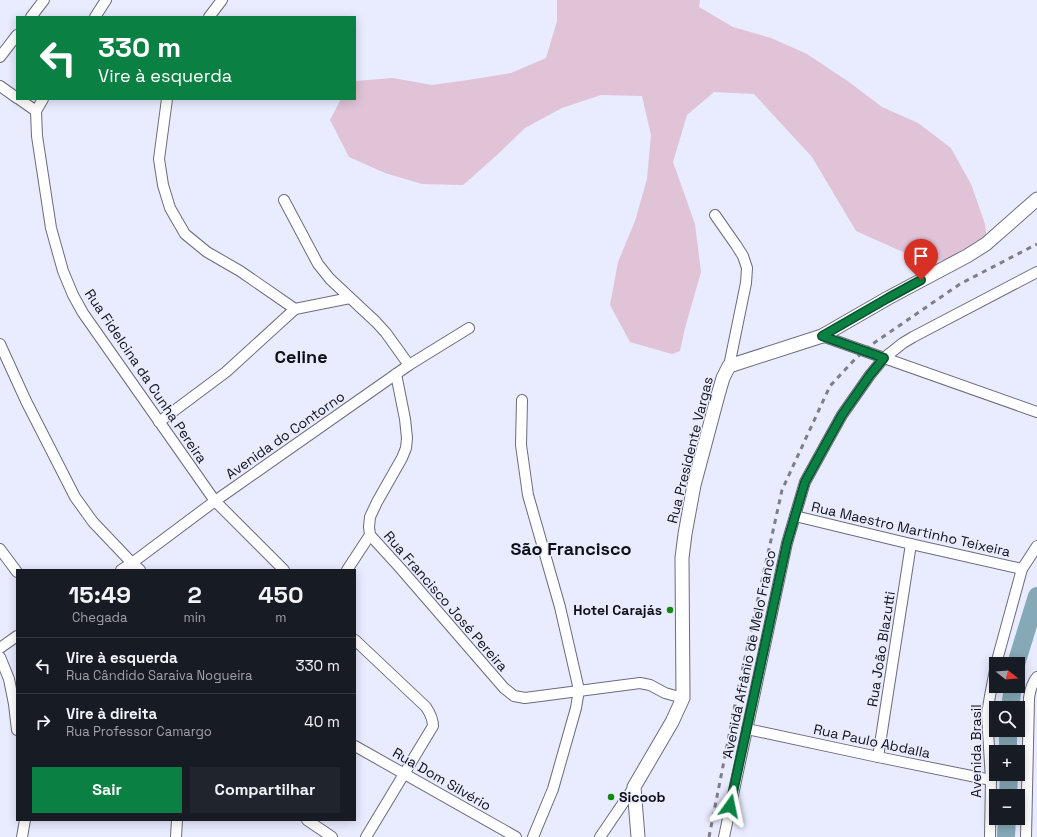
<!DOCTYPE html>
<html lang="pt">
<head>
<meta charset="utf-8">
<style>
  body { margin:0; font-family:"Space Grotesk",sans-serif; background:#20242c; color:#f1f3f6; height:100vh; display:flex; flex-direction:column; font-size:15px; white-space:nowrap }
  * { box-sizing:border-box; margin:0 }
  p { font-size:13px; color:#9ea1a6 }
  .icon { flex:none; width:22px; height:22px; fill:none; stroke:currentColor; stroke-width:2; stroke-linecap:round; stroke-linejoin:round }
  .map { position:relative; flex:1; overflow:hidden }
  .details { position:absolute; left:16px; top:569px; width:340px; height:252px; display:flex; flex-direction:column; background:#171b24; border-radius:0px; box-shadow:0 2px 10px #0003 }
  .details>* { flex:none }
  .hud { position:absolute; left:16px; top:16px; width:340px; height:84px; border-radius:0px; box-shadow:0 2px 10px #0003; background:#0b8043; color:#fff; overflow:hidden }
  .needle { width:26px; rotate:107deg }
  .buttons { position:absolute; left:989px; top:657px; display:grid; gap:8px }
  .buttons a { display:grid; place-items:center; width:36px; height:36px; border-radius:0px; background:#171b24; box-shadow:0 2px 10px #0003; font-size:20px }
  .pin { position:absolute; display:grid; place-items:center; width:34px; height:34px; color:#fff; margin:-41px -17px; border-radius:50% 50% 50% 0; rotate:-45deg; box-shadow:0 0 4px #0007 }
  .pin .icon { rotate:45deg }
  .me { position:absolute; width:44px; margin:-22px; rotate:12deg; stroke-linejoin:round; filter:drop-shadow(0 0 3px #0008) }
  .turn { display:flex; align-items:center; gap:14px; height:84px; padding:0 16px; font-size:18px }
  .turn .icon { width:52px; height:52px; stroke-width:2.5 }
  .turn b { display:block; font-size:28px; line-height:34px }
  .eta { display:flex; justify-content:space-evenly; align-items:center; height:68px; text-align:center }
  .eta b { font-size:24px; font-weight:700; line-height:28px }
  .action { display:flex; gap:8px; margin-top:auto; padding:8px 16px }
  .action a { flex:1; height:46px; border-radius:0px; background:#0b8043; color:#fff; font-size:16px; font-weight:700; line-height:46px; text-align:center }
  .action a+a { background:#20242c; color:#f1f3f6 }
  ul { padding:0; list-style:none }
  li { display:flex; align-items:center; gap:12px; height:56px; padding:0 16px; border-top:1px solid #363941 }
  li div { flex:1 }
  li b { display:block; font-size:15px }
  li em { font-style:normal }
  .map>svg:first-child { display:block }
</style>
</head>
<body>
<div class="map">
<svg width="1037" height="837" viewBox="0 0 1037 837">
  <rect width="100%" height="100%" fill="#e9ebff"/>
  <polygon fill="#e0c3d7" points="557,0 700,0 699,7 733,27 771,38 807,54 849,82 882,107 918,123 951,148 971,184 985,224 987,241 954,260 923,261 856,231 812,157 754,94 714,92 687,115 673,162 695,224 701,272 685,328 680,351 672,354 630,342 610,305 618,262 635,221 647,179 651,135 642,96 601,95 562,108 525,128 497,155 463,185 422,184 385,173 349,157 330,120 341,99 355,99 355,81 393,78 432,85 468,80 511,73 546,58 557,21"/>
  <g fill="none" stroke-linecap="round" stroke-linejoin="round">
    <g stroke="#86a9b8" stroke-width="18">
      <polyline points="1016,664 1037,596"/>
      <polyline points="1010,708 1013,686"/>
      <polyline points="1008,730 1008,752"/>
      <polyline points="1008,796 1009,774"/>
      <polyline points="1006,837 1007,818"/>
    </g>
    <g stroke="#6b6c7d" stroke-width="12">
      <g id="minor">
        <polyline points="31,17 44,0"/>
        <polyline points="95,17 106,0"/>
        <polyline points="209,17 222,0"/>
        <polyline points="0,57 17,35"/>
        <polyline points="0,86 17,98"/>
        <polyline points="19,99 36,111"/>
        <polyline points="43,99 36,111 37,136 51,228 63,271 73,295 83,313 215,501 284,570"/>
        <polyline points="167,99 159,159 163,185 170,208 185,234 207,252 240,271 295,309 350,298"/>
        <polyline points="284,200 318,264 330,279 376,322 386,333 409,365"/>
        <polyline points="715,215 736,245 743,256 747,268 746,283 729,366"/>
        <polyline points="822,336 1037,412"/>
        <polyline points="0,344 26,401 75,497 93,522 132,563 140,570"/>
        <polyline points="396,374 405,419 407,438 406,448 402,458 377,502 370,517 369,527 370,535 401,569 504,688 514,696 525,698 640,683 650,685 665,693 683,698"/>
        <polyline points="522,400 521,445 528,495 560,607 579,690 576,708 553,789 533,837"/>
        <polyline points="159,422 226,372 295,309"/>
        <polyline points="795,516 911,544 1022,569"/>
        <polyline points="0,549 17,572"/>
        <polyline points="121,570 132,563 215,501 409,365 469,328"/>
        <polyline points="347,570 370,535"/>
        <path d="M 355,640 L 426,707 C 430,713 433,719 433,726 L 366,837"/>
        <polyline points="0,648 17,636"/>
        <polyline points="0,657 9,679 14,704 17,730"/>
        <polyline points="996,664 1022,569 1037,546"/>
        <polyline points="747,729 878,757 991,780"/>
        <polyline points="355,746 516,837"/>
        <polyline points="878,757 911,544"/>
        <polyline points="307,820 332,837"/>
        <polyline points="22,837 25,820"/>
        <polyline points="176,837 177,820"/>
        <polyline points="600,837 634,787"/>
        <polyline points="724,837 787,543 805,482 827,442 842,415 870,375 884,358 903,343 913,337 1037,272"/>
        <polyline points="990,837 991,780 987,714 990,696 996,665"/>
        <path d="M 1026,837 L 1029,698 C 1030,690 1032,683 1037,677"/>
      </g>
    </g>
    <g stroke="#6b6c7d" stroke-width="15">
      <polyline id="major" points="638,837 634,787 672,722 683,698 682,558 685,534 694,485 718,395 723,378 729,366 822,336 888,298 967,256 986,244 1037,199"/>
    </g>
    <use href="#minor" stroke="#fff" stroke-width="10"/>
    <use href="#major" stroke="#fff" stroke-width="13"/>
    <polyline stroke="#7d7e8b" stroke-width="3" stroke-dasharray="5 5" stroke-linecap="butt" points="709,837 739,685 782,490 830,386 856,358 871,345 960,284 1037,244"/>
  </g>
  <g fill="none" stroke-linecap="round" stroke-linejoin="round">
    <g stroke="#07532c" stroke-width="10">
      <polyline id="route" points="730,806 787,543 805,482 827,442 842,415 870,375 884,358 822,336 888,298 921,280"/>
    </g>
    <use href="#route" stroke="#0b8043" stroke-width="7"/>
  </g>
  <g fill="#11890e" stroke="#e9ebff" stroke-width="1.5">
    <circle cx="670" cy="610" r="4"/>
    <circle cx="611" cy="797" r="4"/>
  </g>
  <g text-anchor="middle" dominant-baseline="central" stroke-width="3" stroke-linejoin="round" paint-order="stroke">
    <g font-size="14" fill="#0f1016" stroke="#e9ebff">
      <text transform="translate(146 376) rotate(56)">Rua Fidelcina da Cunha Pereira</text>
      <text transform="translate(285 435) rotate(-35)">Avenida do Contorno</text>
      <text transform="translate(690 450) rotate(-76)">Rua Presidente Vargas</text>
      <text transform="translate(911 529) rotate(13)">Rua Maestro Martinho Teixeira</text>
      <text transform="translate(446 601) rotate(49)">Rua Francisco José Pereira</text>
      <text transform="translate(881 649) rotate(-81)">Rua João Blazutti</text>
      <text transform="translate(749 654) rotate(-78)">Avenida Afrânio de Melo Franco</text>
      <text transform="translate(872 741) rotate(12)">Rua Paulo Abdalla</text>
      <text transform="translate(976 751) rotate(-90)">Avenida Brasil</text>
      <text transform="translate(442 779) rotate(30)">Rua Dom Silvério</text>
    </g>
    <g font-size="14" font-weight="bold" fill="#0f1016" stroke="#e9ebff" text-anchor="end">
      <text x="662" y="610">Hotel Carajás</text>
      <text x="619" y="797" text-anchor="start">Sicoob</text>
    </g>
    <g font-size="18" font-weight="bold" fill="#0f1016" stroke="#e9ebff">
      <text x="301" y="356">Celine</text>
      <text x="571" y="548">São Francisco</text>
    </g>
  </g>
</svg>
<div class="buttons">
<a><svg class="needle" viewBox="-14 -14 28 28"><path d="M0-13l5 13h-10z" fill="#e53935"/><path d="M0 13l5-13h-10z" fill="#9ea1a6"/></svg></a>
<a><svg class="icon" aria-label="search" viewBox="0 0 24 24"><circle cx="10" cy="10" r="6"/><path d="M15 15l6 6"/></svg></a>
<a>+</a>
<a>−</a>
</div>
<div class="pin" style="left:921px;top:280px;background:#d93025"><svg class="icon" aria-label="arrive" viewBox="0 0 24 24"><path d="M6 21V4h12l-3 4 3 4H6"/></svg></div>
<svg class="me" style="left:730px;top:806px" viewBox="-20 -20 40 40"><path d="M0-17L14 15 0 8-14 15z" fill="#0b8043" stroke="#fff" stroke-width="4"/></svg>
<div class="hud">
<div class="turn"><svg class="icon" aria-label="left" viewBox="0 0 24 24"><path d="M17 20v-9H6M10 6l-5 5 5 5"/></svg><div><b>330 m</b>Vire à esquerda</div></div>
</div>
<section class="details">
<div class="eta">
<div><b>15:49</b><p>Chegada</p></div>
<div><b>2</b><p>min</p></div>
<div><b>450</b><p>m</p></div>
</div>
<ul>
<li><svg class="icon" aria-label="left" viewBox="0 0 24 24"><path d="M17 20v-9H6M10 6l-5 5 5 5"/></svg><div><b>Vire à esquerda</b><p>Rua Cândido Saraiva Nogueira</p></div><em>330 m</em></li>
<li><svg class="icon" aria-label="right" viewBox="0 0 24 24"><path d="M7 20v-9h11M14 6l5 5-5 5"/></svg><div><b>Vire à direita</b><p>Rua Professor Camargo</p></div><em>40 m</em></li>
</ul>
<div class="action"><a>Sair</a><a>Compartilhar</a></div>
</section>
</div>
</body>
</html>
